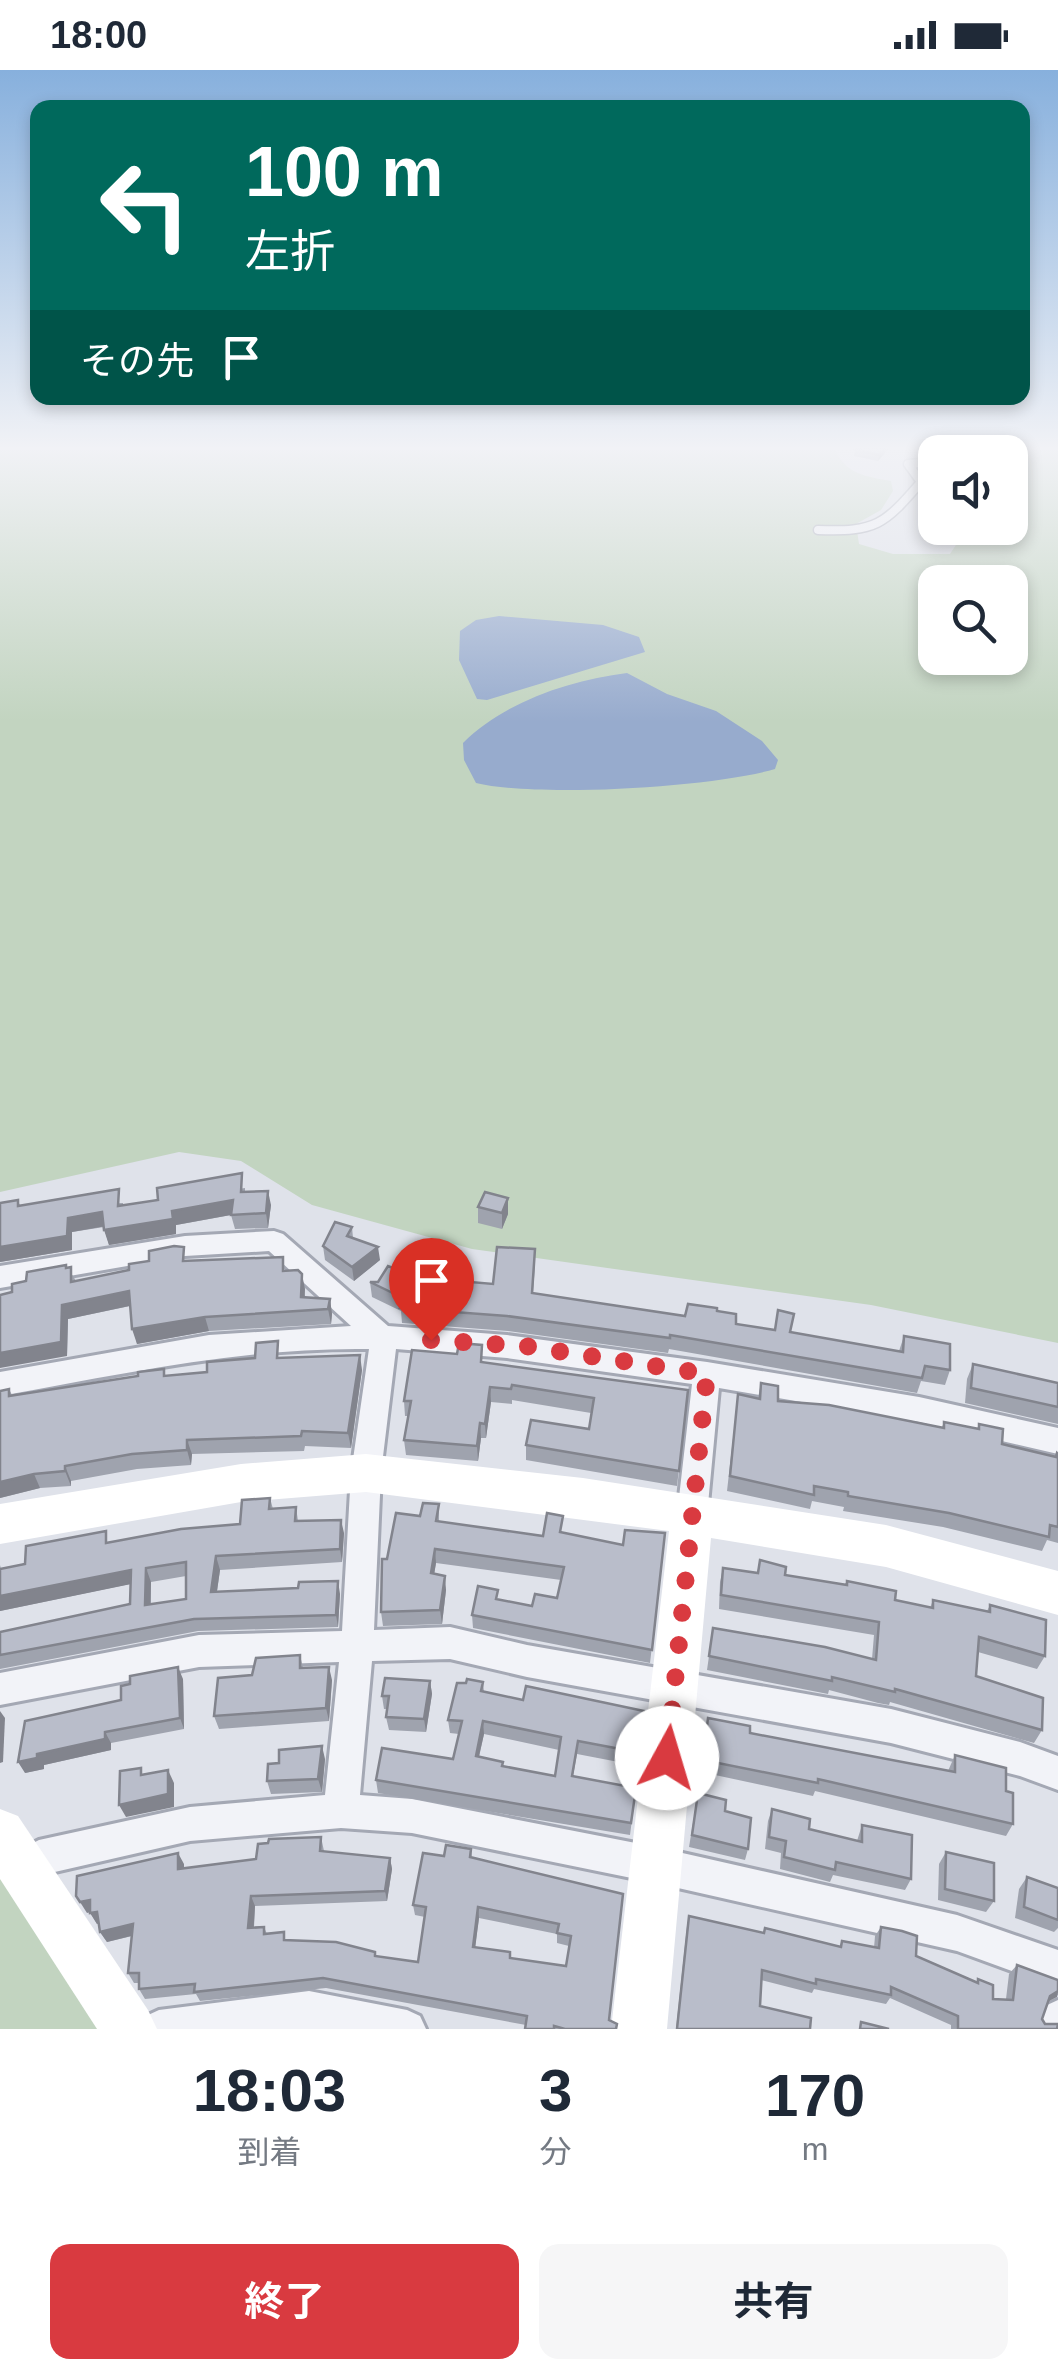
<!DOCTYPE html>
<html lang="ja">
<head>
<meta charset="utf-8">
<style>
  body { margin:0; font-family:Helvetica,"Noto Sans JP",sans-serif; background:#f6f6f7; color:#1f2937; height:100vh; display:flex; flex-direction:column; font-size:38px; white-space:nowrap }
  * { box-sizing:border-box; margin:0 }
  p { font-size:32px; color:#747a83 }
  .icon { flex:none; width:55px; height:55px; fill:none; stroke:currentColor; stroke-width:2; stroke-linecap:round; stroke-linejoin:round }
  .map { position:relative; height:1959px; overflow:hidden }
  .drawer { display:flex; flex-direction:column; background:#fff; flex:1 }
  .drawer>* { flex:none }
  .top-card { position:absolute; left:30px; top:30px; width:1000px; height:305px; border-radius:20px; box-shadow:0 5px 15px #0003; background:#00695c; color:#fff; overflow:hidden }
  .tools { position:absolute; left:918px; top:365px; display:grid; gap:20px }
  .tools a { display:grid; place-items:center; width:110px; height:110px; border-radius:20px; background:#fff; box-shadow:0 5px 15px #0003; font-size:50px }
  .pin { position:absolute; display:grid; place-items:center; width:85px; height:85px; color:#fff; margin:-102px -42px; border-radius:50% 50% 50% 0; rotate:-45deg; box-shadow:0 0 10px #0007 }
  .pin .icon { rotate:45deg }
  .me { position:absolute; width:110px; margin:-55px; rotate:6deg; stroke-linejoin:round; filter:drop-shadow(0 0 8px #0008) }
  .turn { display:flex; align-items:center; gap:35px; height:210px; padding:0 50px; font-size:45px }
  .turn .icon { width:130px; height:130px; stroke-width:2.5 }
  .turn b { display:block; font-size:70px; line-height:85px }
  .then { display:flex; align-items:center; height:95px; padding:0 50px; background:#0003; gap:20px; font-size:38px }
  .eta { display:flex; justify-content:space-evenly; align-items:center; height:170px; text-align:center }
  .eta b { font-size:60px; font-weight:700; line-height:70px }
  .cta { display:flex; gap:20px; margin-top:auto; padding:20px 50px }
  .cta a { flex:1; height:115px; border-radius:20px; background:#d93a40; color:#fff; font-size:40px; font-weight:700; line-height:115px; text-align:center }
  .cta a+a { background:#f6f6f7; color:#1f2937 }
  .status { display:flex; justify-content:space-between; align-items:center; height:70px; padding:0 50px; background:#fff; direction:ltr }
  .status svg { height:28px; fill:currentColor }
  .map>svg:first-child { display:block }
</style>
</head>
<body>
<div class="status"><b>18:00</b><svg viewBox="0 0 49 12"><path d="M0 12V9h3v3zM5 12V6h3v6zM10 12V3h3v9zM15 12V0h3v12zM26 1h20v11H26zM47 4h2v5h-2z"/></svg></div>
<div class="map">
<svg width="1058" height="1959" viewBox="0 0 1058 1959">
  <rect width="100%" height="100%" fill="#dfe2ea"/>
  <g fill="#c2d4c0" fill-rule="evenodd">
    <path d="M 0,378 L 835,378 C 843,404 868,407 891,411 L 893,421 L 881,440 L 856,454 L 859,474 L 893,484 L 950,484 L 967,458 L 1010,458 L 1010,400 L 1016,396 L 1010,382 L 954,378 L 1058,378 L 1058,1273 L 871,1235 L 472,1179 L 312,1135 L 241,1091 L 179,1082 L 0,1122 ZM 935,512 L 1010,512 L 1010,588 L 935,588 Z"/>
    <polygon points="0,1803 100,1959 0,1959"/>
  </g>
  <g fill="#97abcd">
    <polygon points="499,546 603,555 639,567 645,582 487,630 477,629 459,590 460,561 476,550"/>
    <path d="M 627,603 L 667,624 L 716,641 L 762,671 L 778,690 L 775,699 C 714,717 537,728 476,713 L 464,690 L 463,673 C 504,632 570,610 627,603 Z"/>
  </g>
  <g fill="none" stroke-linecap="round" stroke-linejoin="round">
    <g stroke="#a4a8b4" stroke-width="11">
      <g id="lane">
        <polyline points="930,378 951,382"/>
        <path d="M 818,460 C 876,462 884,455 921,412 L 908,394 L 935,392"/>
      </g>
    </g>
    <g stroke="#a4a8b4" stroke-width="6">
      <g id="street">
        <path d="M 274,1161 L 283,1164 L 388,1256 L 507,1265 L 707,1292 L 919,1327 L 1058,1358 L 1058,1384 L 919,1352 L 719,1318 L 707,1445 L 703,1455 L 692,1459 L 681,1455 L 677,1445 L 692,1314 L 507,1288 L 396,1279 L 381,1403 L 374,1560 L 450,1557 L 527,1575 L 891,1639 L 1020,1672 L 1058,1686 L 1058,1720 L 1020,1706 L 891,1673 L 527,1607 L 450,1589 L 372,1591 L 360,1725 L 412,1729 L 656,1777 L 957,1845 L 1058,1880 L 1058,1918 L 957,1881 L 656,1813 L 412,1763 L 341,1758 L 190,1771 L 46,1804 L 23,1816 L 10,1811 L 5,1798 L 10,1785 L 39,1770 L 190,1737 L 325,1725 L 339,1592 L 199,1597 L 0,1635 L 0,1603 L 199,1565 L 342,1561 L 351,1403 L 369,1279 C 243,1277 123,1304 0,1326 L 0,1302 L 209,1265 L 351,1256 L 269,1181 L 185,1186 L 0,1218 L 0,1196 L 185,1166 Z"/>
        <polygon points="309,1921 407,1940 420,1946 426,1959 140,1959 146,1946 159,1940"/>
        <polygon points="1058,1930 1058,1959 1037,1959 1045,1936"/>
      </g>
    </g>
    <use href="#lane" stroke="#f2f3f8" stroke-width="8"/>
    <use href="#street" fill="#f2f3f8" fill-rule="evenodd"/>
    <g fill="#fff" fill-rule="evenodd">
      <polygon points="366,1384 583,1408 886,1455 1058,1501 1058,1545 886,1497 711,1468 667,1959 611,1959 669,1461 366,1422 241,1432 0,1474 0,1434 241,1394"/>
      <polygon points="0,1739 18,1746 148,1940 157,1959 97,1959 0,1809"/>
    </g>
  </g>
  <g fill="#9fa3ae" fill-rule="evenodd">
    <polygon points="889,378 878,391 854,386 855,379"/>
    <polygon points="245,1118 245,1122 271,1135 268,1158 235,1159 231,1145 176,1155 176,1164 109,1175 104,1157 72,1162 72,1180 0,1192 18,1130 20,1136 123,1133 123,1135"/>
    <polygon points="508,1128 508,1144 502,1159 478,1153 478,1137"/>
    <polygon points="352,1157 353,1168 380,1190 354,1211 325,1190 323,1176"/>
    <polygon points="188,1191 286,1201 302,1204 305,1227 330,1229 332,1244 331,1254 209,1261 137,1274 130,1236 68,1249 67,1286 12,1222 26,1211 66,1195 76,1211"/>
    <polygon points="535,1194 533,1223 685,1246 717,1241 736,1254 899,1281 904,1266 950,1300 945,1315 921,1311 917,1323 669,1279 668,1283 508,1261 402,1253 401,1241 372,1227 370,1212 470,1217 493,1214"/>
    <polygon points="281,1287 362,1300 351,1378 305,1376 304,1381 192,1384 191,1395 137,1399 71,1411 71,1416 40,1418 0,1428 0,1321 9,1319 12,1325 207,1302"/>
    <polygon points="482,1292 688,1320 677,1416 526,1390 526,1375 589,1359 591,1343 512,1330 512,1334 491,1332 486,1368 481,1368 478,1391 406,1385 404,1370 408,1346 405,1346 404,1331"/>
    <polygon points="973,1294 1058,1313 1058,1354 965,1333 967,1309"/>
    <polygon points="761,1313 778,1331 942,1357 944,1352 977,1359 979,1354 1002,1374 1055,1386 1058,1384 1058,1473 1047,1470 1042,1481 943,1457 843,1441 844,1437 812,1431 810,1439 727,1421 738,1324 758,1328"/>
    <path d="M 270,1428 L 273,1439 L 296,1437 L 298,1451 L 344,1463 L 342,1492 L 220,1500 L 217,1521 L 340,1524 L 338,1557 L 198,1561 L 0,1599 L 0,1562 L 130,1534 L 130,1514 L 0,1541 L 0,1495 L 1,1499 L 111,1472 L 240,1454 ZM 186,1506 L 186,1529 L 151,1534 L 151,1512 Z"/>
    <polygon points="439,1434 439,1452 543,1466 562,1463 623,1475 665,1463 650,1593 473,1558 472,1545 498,1530 532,1536 557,1528 561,1510 436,1493 434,1504 446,1520 442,1554 383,1556 381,1542 387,1489 420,1446"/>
    <polygon points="760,1490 785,1505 845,1514 847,1511 895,1530 930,1538 933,1530 987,1541 990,1535 1045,1586 1037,1599 978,1582 976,1606 1042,1660 1034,1673 890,1632 889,1635 878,1633 829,1620 828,1624 707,1600 713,1558 872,1589 874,1565 719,1539 720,1512 723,1498 757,1503"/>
    <polygon points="300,1585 303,1598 332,1610 329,1651 219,1659 214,1646 252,1605"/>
    <polygon points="183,1609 184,1659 111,1673 111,1680 44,1695 44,1699 25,1703 121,1630"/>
    <polygon points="430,1611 432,1624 426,1662 389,1660 386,1647 387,1639 384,1639 382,1626"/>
    <path d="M 483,1612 L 484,1622 L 523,1630 L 644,1641 L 635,1718 L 626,1716 L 629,1694 L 577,1684 L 573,1706 L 636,1718 L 630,1765 L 378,1723 L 376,1710 L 453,1689 L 459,1664 L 450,1663 L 448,1650 L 466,1613 ZM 484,1664 L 559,1680 L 555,1706 L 503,1696 L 479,1687 Z"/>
    <polygon points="708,1648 750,1663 948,1701 955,1685 1006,1721 1013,1754 1006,1766 815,1721 813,1726 701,1702"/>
    <polygon points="325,1689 322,1722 271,1724 267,1711"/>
    <polygon points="698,1723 725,1741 748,1779 745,1790 689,1777"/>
    <polygon points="772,1739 809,1759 857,1771 862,1755 911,1809 905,1820 833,1805 830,1812 780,1799 781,1783 765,1779 768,1751"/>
    <path d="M 321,1767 L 324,1781 L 390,1788 L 392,1799 L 387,1831 L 255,1836 L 254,1858 L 264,1857 L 267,1864 L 287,1870 L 375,1882 L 376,1886 L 418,1892 L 425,1847 L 415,1845 L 413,1835 L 444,1786 L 471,1779 L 472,1788 L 623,1824 L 609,1950 L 616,1959 L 525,1959 L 526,1955 L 326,1918 L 200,1931 L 196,1924 L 145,1929 L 139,1919 L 139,1913 L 134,1913 L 128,1903 L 132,1866 L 107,1872 L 100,1862 L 98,1853 L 97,1854 L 90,1842 L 87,1843 L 184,1794 L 184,1798 L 256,1789 L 268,1773 ZM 479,1848 L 557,1864 L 557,1873 L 569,1876 L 566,1896 L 510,1888 L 475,1877 Z"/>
    <polygon points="946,1782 994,1831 986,1842 938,1830 939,1794"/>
    <polygon points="1027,1807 1058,1818 1058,1858 1054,1862 1015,1848 1019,1819"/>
    <polygon points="689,1846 763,1863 765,1858 839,1877 842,1871 874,1878 875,1866 881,1857 916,1886 976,1912 978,1909 993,1929 1006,1929 1009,1904 1017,1895 1058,1910 1058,1925 1048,1931 1042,1949 1045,1954 1057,1959 951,1959 951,1955 890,1928 886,1934 814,1919 812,1923 761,1910 760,1936 810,1959 676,1959 687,1856"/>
  </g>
  <g fill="#82848d">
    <polygon points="885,378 889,378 878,391 879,385"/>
    <polygon points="268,1121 271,1135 268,1158 266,1143"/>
    <polygon points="508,1128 508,1144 502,1159 502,1143"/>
    <polygon points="233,1130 236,1144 176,1155 176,1164 109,1175 104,1160 172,1141"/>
    <polygon points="102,1142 106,1156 72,1162 72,1180 0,1192 0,1177 68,1148"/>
    <polygon points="378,1177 380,1190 354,1211 352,1197"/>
    <polygon points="302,1204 305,1219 304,1241 301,1227"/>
    <polygon points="129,1221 134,1235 68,1249 67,1286 0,1298 0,1283 62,1235"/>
    <polygon points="330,1229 332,1244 331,1254 328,1239"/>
    <polygon points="205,1247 209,1261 137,1274 132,1259"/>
    <polygon points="360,1285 362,1300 351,1378 348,1363"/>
    <polygon points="490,1317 491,1332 486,1368 485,1354"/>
    <polygon points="480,1353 481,1368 478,1391 477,1376"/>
    <polygon points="187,1370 192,1384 191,1395 187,1380"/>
    <polygon points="65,1396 71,1411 71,1416 65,1401"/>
    <polygon points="34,1404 40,1418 0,1428 0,1412"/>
    <polygon points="341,1450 344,1463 342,1492 340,1479"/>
    <polygon points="435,1479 436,1493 432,1517 431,1503"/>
    <polygon points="216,1486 220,1500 215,1535 211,1522"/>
    <polygon points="146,1498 151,1512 150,1547 145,1535"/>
    <polygon points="131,1500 136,1513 0,1541 0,1526"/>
    <polygon points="445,1506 446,1520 442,1554 440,1540"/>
    <polygon points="338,1511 340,1524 338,1557 336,1545"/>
    <polygon points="178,1597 183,1609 184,1659 180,1648"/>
    <polygon points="329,1597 332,1610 329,1651 326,1638"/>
    <polygon points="430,1611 432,1624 426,1662 424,1649"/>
    <polygon points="0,1641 5,1648 3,1692 0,1693"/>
    <polygon points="483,1651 484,1664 476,1699 476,1686"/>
    <polygon points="105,1662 111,1673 111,1680 44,1695 44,1699 25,1703 18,1692 37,1684"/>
    <polygon points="322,1676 325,1689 322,1722 318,1709"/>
    <polygon points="168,1700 174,1713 174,1737 126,1747 119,1735"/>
    <polygon points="178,1783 184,1794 184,1810 178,1799"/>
    <polygon points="390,1788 392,1799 387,1831 385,1821"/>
    <polygon points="251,1826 255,1836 253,1868 248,1858"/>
    <polygon points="90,1830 97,1840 87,1843 80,1832"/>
    <polygon points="478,1837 479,1848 474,1887 473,1877"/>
    <polygon points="97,1842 103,1852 97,1854 90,1843"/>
    <polygon points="133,1854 139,1864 107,1872 100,1862"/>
    <polygon points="1058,1921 1057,1927 1041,1935 1050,1926"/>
  </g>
  <g fill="#b9bdca" stroke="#82848d" stroke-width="2.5" fill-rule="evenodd">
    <polygon points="856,378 885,378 879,385 855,379"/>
    <polygon points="242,1103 241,1122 268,1121 266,1143 231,1145 233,1130 172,1141 173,1149 104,1160 102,1142 68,1148 67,1166 0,1177 0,1133 18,1130 18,1136 119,1119 118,1136 158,1130 157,1118"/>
    <polygon points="485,1122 508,1128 502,1143 478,1137"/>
    <polygon points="335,1152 352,1157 347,1166 378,1177 352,1197 323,1176"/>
    <polygon points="174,1176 184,1177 183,1191 283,1187 283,1201 298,1200 302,1204 301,1227 330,1229 328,1239 205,1247 132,1259 129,1221 62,1235 61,1272 0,1283 0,1225 12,1222 12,1214 26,1211 27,1202 66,1195 66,1198 71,1197 71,1212 129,1200 129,1194 149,1191 149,1181"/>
    <polygon points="497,1177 535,1179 532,1223 685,1246 688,1234 717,1238 717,1241 736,1244 736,1254 775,1260 778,1240 794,1244 790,1262 903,1282 904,1266 950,1274 950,1300 925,1296 922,1308 670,1265 670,1268 507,1246 400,1238 405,1229 370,1212 378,1212 388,1196 414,1206 409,1214 470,1217 471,1212 493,1214"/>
    <polygon points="278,1271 277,1288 360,1285 348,1363 302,1361 301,1366 187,1370 187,1380 132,1384 65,1396 65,1401 34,1404 0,1412 0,1321 9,1319 9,1326 138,1306 138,1302 164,1299 164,1306 207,1302 207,1292 255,1288 256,1273"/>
    <polygon points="459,1273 482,1275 481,1292 688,1320 679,1401 526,1375 531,1350 589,1359 594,1328 512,1315 511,1319 490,1317 485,1354 480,1353 477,1376 404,1370 411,1331 404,1331 412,1280 457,1284"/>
    <polygon points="973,1294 1058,1313 1058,1337 971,1318"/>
    <polygon points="761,1313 778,1316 778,1331 829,1335 944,1358 944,1352 979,1359 979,1354 1003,1359 1002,1374 1056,1387 1057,1383 1058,1384 1058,1457 1050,1455 1049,1467 949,1443 848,1426 848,1422 814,1416 814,1425 730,1406 738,1324 760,1329"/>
    <path d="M 270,1428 L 269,1439 L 296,1437 L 295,1451 L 341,1450 L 340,1479 L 216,1486 L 211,1522 L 298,1518 L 299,1512 L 338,1511 L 336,1545 L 194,1549 L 0,1585 L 0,1562 L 130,1534 L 131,1500 L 0,1526 L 0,1499 L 25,1494 L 26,1476 L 106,1461 L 106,1473 L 181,1459 L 240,1454 L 242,1430 ZM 186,1492 L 186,1529 L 145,1535 L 146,1498 Z"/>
    <polygon points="423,1433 439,1434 436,1451 543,1466 547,1443 563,1446 560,1462 623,1475 625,1460 665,1463 652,1580 472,1545 478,1516 498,1520 496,1529 532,1536 535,1524 557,1528 564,1497 435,1479 431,1503 445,1506 440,1540 381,1542 382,1489 387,1489 396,1443 420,1446"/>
    <polygon points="760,1490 786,1497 785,1505 847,1515 847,1511 896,1521 895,1530 933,1538 933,1530 990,1542 990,1535 1046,1550 1045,1586 979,1567 976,1606 1043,1628 1042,1660 895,1619 895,1622 832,1607 832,1611 709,1586 713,1558 825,1577 876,1590 879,1552 721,1525 723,1498 758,1503"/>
    <polygon points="300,1585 300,1598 329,1597 326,1638 214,1646 218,1608 252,1605 256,1588"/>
    <polygon points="178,1597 180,1648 105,1662 105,1669 37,1684 37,1688 18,1692 25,1651 121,1630 121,1616 130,1614 130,1606"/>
    <polygon points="385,1608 430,1611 424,1649 386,1647 389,1626 382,1626"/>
    <path d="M 467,1609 L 483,1612 L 481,1621 L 523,1630 L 526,1616 L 644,1641 L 637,1706 L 627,1704 L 631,1681 L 578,1671 L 572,1706 L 636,1718 L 631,1753 L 376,1710 L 382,1678 L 453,1689 L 462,1651 L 448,1650 L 457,1613 L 466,1613 ZM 483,1651 L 561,1667 L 555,1706 L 502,1696 L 503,1692 L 476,1686 Z"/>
    <polygon points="708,1648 750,1656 750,1663 955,1702 955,1685 1006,1698 1006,1721 1013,1723 1013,1754 818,1709 818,1713 703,1690"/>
    <polygon points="322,1676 318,1709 267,1711 268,1694 279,1693 279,1680"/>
    <polygon points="141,1698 141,1705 168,1700 168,1724 119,1735 120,1701"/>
    <polygon points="698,1723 726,1730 725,1741 751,1748 748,1779 692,1765"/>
    <polygon points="772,1739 810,1749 809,1759 862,1772 862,1755 912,1765 911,1809 836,1792 835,1800 784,1787 786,1771 769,1767"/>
    <path d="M 321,1767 L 320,1781 L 390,1788 L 385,1821 L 251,1826 L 248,1858 L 264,1857 L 264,1864 L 284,1862 L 284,1870 L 336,1872 L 375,1882 L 375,1886 L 418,1892 L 426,1837 L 413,1835 L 423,1783 L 444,1786 L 446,1775 L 471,1779 L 470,1787 L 623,1824 L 609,1950 L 617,1954 L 616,1959 L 565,1959 L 554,1956 L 554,1959 L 525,1959 L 527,1946 L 323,1908 L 194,1922 L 195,1914 L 139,1919 L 139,1903 L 128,1903 L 133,1854 L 100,1862 L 97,1842 L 90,1843 L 90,1830 L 80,1832 L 76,1826 L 77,1806 L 178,1783 L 178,1799 L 256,1789 L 258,1774 L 268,1773 L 269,1769 ZM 478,1837 L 559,1854 L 557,1863 L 571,1866 L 566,1896 L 510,1888 L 510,1882 L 473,1877 Z"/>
    <polygon points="946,1782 994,1793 994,1831 945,1819"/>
    <polygon points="1027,1807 1058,1818 1058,1850 1024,1837"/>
    <polygon points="689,1846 764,1863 765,1858 841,1877 842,1871 879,1878 881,1857 902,1861 917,1866 916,1886 978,1913 978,1909 993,1915 993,1929 1013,1930 1017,1895 1058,1910 1058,1921 1050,1926 1042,1949 1045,1954 1058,1954 1057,1959 958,1959 958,1946 891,1917 891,1925 816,1909 816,1914 762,1900 760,1936 811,1948 810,1959 677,1959"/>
    <polygon points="861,1952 889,1959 860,1959"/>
  </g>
  <linearGradient id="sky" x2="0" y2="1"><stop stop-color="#87b0dd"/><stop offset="0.58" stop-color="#f1f2f6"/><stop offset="1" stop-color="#f1f2f6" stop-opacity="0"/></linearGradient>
  <rect width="1058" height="652" fill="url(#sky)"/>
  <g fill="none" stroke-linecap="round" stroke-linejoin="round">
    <polyline stroke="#d93a40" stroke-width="18" stroke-dasharray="0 32.4" points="431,1270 525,1276 707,1304 667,1688"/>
  </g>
</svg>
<div class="tools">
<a><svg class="icon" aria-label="sound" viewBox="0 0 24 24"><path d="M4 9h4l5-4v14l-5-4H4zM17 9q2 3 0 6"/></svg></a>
<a><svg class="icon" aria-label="search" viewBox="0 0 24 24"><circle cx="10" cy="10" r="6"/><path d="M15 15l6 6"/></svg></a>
</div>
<div class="pin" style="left:431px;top:1270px;background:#d93025"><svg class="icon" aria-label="arrive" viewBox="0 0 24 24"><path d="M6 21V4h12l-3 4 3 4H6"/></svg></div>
<svg class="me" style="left:667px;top:1688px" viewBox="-20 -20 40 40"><circle r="19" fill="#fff"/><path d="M0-13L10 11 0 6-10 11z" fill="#d93a40"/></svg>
<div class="top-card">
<div class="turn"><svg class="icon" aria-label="left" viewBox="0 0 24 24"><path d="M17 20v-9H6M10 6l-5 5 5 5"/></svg><div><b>100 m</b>左折</div></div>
<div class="then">その先<svg class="icon" aria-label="arrive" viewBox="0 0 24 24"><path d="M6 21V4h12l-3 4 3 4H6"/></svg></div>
</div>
</div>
<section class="drawer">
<div class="eta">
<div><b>18:03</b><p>到着</p></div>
<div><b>3</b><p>分</p></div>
<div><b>170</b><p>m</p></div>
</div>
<div class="cta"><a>終了</a><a>共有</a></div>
</section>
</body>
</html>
